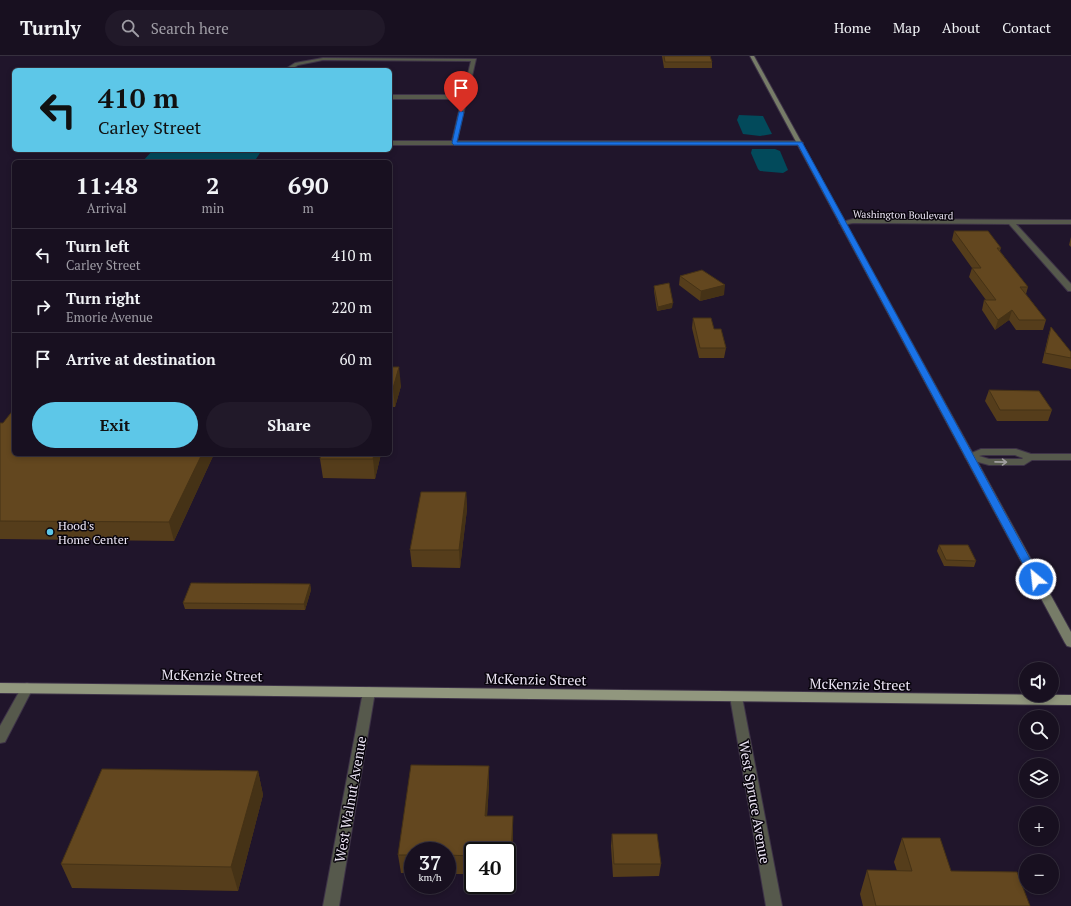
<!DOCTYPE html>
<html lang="en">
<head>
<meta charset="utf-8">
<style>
  body { margin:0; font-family:"PT Serif",serif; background:#211929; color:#f1f3f6; height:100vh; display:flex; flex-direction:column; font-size:15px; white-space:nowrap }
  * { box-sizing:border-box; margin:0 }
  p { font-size:13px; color:#9f9da5 }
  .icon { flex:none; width:22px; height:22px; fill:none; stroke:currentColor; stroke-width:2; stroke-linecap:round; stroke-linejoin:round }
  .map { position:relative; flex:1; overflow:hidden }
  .panel { position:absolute; left:12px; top:104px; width:380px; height:296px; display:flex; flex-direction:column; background:#181020; border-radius:6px; box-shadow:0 2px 6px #0003,0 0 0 1px #36303e }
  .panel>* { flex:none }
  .hud { position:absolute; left:12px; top:12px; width:380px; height:84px; border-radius:6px; box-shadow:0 2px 6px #0003,0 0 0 1px #36303e; background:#5dc7e8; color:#111; overflow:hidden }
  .controls { position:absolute; left:1019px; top:606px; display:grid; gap:8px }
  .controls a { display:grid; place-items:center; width:40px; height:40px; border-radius:50%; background:#181020; box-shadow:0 2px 6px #0003,0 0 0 1px #36303e; font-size:20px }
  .speed { position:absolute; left:404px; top:786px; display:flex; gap:8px; font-size:20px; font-weight:700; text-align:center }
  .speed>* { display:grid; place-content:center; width:52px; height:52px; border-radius:50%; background:#181020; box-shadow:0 2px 6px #0003,0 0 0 1px #36303e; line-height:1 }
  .speed small { font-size:10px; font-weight:400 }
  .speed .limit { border:2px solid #111; border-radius:6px; background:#fff; color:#111 }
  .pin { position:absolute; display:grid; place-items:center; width:34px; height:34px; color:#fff; margin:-41px -17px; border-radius:50% 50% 50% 0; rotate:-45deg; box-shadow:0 0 4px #0007 }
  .pin .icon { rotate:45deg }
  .me { position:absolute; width:44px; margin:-22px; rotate:332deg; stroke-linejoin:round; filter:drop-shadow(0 0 3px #0008) }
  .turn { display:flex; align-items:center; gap:14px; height:84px; padding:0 20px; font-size:18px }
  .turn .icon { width:52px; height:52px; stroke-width:2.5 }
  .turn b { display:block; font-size:28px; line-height:34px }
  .eta { display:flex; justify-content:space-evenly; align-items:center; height:68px; text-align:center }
  .eta b { font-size:24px; font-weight:700; line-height:28px }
  .cta { display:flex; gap:8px; margin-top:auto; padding:8px 20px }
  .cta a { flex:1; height:46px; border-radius:24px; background:#5dc7e8; color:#111; font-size:16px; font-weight:700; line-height:46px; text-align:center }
  .cta a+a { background:#211929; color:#f1f3f6 }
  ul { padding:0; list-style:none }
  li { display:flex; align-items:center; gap:12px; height:52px; padding:0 20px; border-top:1px solid #36303e }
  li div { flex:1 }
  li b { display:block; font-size:15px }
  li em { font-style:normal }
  header { display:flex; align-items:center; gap:24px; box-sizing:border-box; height:56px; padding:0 20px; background:#181020; border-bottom:1px solid #36303e }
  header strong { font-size:19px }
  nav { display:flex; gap:22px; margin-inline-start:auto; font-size:14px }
  .search { width:280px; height:36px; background:#211929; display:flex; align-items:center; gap:10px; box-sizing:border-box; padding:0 14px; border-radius:22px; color:#9f9da5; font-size:15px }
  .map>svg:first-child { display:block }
</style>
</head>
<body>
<header>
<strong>Turnly</strong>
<div class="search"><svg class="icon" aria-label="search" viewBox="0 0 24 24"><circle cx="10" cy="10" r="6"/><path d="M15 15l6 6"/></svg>Search here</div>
<nav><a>Home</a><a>Map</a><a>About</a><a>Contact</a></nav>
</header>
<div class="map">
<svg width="1071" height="850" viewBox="0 0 1071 850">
  <rect width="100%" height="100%" fill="#20152b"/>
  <g fill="#024a5b">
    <polygon points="739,59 763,60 772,78 760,80 743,78 737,64"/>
    <polygon points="752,93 775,93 780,95 788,114 783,117 760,115 758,113 751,97"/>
    <polygon points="153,94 262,94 254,106 142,106"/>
  </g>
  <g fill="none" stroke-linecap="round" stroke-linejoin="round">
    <g stroke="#3d3247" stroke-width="2">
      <g id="street">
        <polygon points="323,2 476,3 457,85 800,85 803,87 800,89 390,89 390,85 452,85 462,43 390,43 390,39 463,39 471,5 323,4 298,9 290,14 284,14 295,7"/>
        <polygon points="853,163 1071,164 1071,168 1016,168 1071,228 1071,235 1068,235 1009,168 853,167 842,169 839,167"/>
        <path d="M 981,393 L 1016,393 L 1031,398 L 1071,398 L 1071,404 L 1032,404 L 1024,409 L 989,409 L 967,403 L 965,401 L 967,399 ZM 983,399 L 1015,399 L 1023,402 L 1022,403 L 989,403 L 979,400 Z"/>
        <polygon points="27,627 31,629 33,632 5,686 0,687 0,670 23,629"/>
        <polygon points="369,631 373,633 375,636 339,850 323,850 363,636 365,633"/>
        <polygon points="736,636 741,638 742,641 782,850 766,850 730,641 731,638"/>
      </g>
    </g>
    <g stroke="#3d3247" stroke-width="2">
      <polygon id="secondary" points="750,0 754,0 1071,576 1071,591 1067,590 1065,587"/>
    </g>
    <g stroke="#3d3247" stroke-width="2">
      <polygon id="primary" points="0,627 1071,639 1071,649 0,637"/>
    </g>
    <use href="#street" fill="#56594c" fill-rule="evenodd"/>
    <use href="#secondary" fill="#777c68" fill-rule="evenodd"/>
    <use href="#primary" fill="#91977e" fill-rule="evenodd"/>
  </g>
  <g fill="#553d1b">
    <polygon points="662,0 710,0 712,6 712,12 664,12"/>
    <polygon points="954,175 1001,192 1000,195 1028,231 1026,238 1046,264 1043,274 1016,274 1009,264 995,274 982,254 984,244 986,244 969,221 972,212 952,184"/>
    <polygon points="1071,181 1071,191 1069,189"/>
    <polygon points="680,220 724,239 700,245 679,229"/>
    <polygon points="654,230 672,252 657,255 654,235"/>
    <polygon points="693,262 714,273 726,292 724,302 699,302 692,272"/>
    <polygon points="1051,271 1071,296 1071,313 1042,307 1048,281"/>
    <polygon points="390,311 401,330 395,351 392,351 390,358"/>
    <polygon points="989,334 1052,354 1048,365 997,365 985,345"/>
    <polygon points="0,367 14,398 214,398 174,485 0,483"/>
    <polygon points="381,398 375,423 323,422 320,403"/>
    <polygon points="466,436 467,453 460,512 412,511 410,494"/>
    <polygon points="939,489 976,505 974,511 944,510 937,495"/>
    <polygon points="310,528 311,534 305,554 185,553 183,547"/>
    <polygon points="258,715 263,739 238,835 72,832 61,808"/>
    <polygon points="489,728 487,760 513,760 513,778 512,819 507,819 507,795 473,795 473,818 447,818 447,795 413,795 413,817 401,817 398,799"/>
    <polygon points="612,778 661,808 659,820 613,821 611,790"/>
    <polygon points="902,782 951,815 1030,850 863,850 860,838 867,814 897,815 894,806"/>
  </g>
  <g fill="#453216">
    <polygon points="725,229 724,239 700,245 701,235"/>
    <polygon points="673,247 672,252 657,255 658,251"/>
    <polygon points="1012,254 1009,264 995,274 998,264"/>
    <polygon points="399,311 401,330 395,351 393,332"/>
    <polygon points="390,332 392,351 390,358"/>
    <polygon points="202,398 214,398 174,485 169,466"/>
    <polygon points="374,398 381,398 375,423 373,403"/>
    <polygon points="466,436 467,453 460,512 459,494"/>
    <polygon points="310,528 311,534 305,554 304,548"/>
    <polygon points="489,710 489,728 486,778 485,760"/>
    <polygon points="258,715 263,739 238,835 231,811"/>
    <polygon points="513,760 513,778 512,819 511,800"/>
  </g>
  <g fill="#63471f" stroke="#453216">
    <polygon points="664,0 710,0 712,6 665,6"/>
    <polygon points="954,175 988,175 1001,192 997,192 1028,231 1020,231 1046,264 1019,264 1012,254 998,264 984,244 996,244 972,212 981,212"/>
    <polygon points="702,214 725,229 701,235 680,220"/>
    <polygon points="669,227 673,247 658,251 654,230"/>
    <polygon points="693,262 711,262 714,273 721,273 726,292 700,292"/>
    <polygon points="1051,271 1071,296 1071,302 1045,297"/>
    <polygon points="390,311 399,311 393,332 390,332"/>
    <polygon points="989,334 1039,335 1052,354 1000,354"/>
    <polygon points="14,353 14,398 202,398 169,466 0,465 0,367 3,367"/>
    <polygon points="321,398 374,398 373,403 320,403"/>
    <polygon points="421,436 466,436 459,494 410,494"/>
    <polygon points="939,489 968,489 976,505 946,504"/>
    <polygon points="191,527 310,528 304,548 183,547"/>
    <polygon points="411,709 489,710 485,760 513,760 511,800 507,800 507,795 473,795 473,800 447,799 447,795 413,795 413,799 398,799"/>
    <polygon points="102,713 258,715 231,811 61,808"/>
    <polygon points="612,778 657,778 661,808 614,808"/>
    <polygon points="902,782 940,782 951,815 1017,816 1030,850 876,850 867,814 912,815"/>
  </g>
  <defs><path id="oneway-shaft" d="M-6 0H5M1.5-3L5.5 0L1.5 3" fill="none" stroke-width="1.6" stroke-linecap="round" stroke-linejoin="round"/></defs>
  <use stroke="#a19fa0" href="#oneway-shaft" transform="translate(1001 406) rotate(1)"/>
  <polygon fill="#1a73e8" stroke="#114b97" points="461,55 464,56 457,86 802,86 1041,523 1040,525 1032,525 1031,523 798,89 454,89 452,87 459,56"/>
  <circle fill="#5dc7e8" stroke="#08040c" stroke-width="1.5" cx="50" cy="476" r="4"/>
  <g text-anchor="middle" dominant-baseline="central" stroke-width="3" stroke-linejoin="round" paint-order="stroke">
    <g font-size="10" fill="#ece5f5" stroke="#08040c">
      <text transform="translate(903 159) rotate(1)">Washington Boulevard</text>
    </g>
    <g font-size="12" fill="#ece5f5" stroke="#08040c" text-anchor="start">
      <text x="58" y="469">Hood's<tspan x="58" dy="14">Home Center</tspan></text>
    </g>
    <g font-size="14" fill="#ece5f5" stroke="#08040c">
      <text transform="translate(212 619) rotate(1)">McKenzie Street</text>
      <text transform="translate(536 623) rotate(1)">McKenzie Street</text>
      <text transform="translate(860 628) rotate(1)">McKenzie Street</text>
      <text transform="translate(350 743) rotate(-80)">West Walnut Avenue</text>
      <text transform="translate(755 746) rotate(80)">West Spruce Avenue</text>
    </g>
  </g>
</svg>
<div class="controls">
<a><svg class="icon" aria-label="sound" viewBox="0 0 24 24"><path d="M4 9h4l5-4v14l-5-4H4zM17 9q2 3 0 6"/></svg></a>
<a><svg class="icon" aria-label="search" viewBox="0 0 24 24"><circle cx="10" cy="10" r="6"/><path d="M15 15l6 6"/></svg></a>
<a><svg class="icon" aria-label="layers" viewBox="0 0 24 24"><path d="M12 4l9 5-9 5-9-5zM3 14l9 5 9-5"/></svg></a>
<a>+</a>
<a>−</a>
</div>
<div class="speed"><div>37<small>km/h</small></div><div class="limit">40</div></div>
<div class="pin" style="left:461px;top:56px;background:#d93025"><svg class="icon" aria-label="arrive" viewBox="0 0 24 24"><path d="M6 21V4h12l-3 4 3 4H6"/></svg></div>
<svg class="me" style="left:1036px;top:523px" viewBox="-20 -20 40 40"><circle r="17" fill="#1a73e8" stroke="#fff" stroke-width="3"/><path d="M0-11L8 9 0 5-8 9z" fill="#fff"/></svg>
<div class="hud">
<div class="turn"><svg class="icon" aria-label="left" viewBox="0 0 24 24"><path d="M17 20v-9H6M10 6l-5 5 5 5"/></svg><div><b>410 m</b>Carley Street</div></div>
</div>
<section class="panel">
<div class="eta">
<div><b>11:48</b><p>Arrival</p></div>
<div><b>2</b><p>min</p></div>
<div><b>690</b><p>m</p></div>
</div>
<ul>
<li><svg class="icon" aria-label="left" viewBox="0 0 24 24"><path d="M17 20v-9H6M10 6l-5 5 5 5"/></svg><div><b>Turn left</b><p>Carley Street</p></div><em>410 m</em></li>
<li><svg class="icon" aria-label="right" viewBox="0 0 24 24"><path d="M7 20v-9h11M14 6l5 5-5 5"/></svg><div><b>Turn right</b><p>Emorie Avenue</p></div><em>220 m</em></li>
<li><svg class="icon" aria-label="arrive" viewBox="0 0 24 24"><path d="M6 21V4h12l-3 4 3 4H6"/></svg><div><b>Arrive at destination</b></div><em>60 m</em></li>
</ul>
<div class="cta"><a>Exit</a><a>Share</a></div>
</section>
</div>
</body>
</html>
